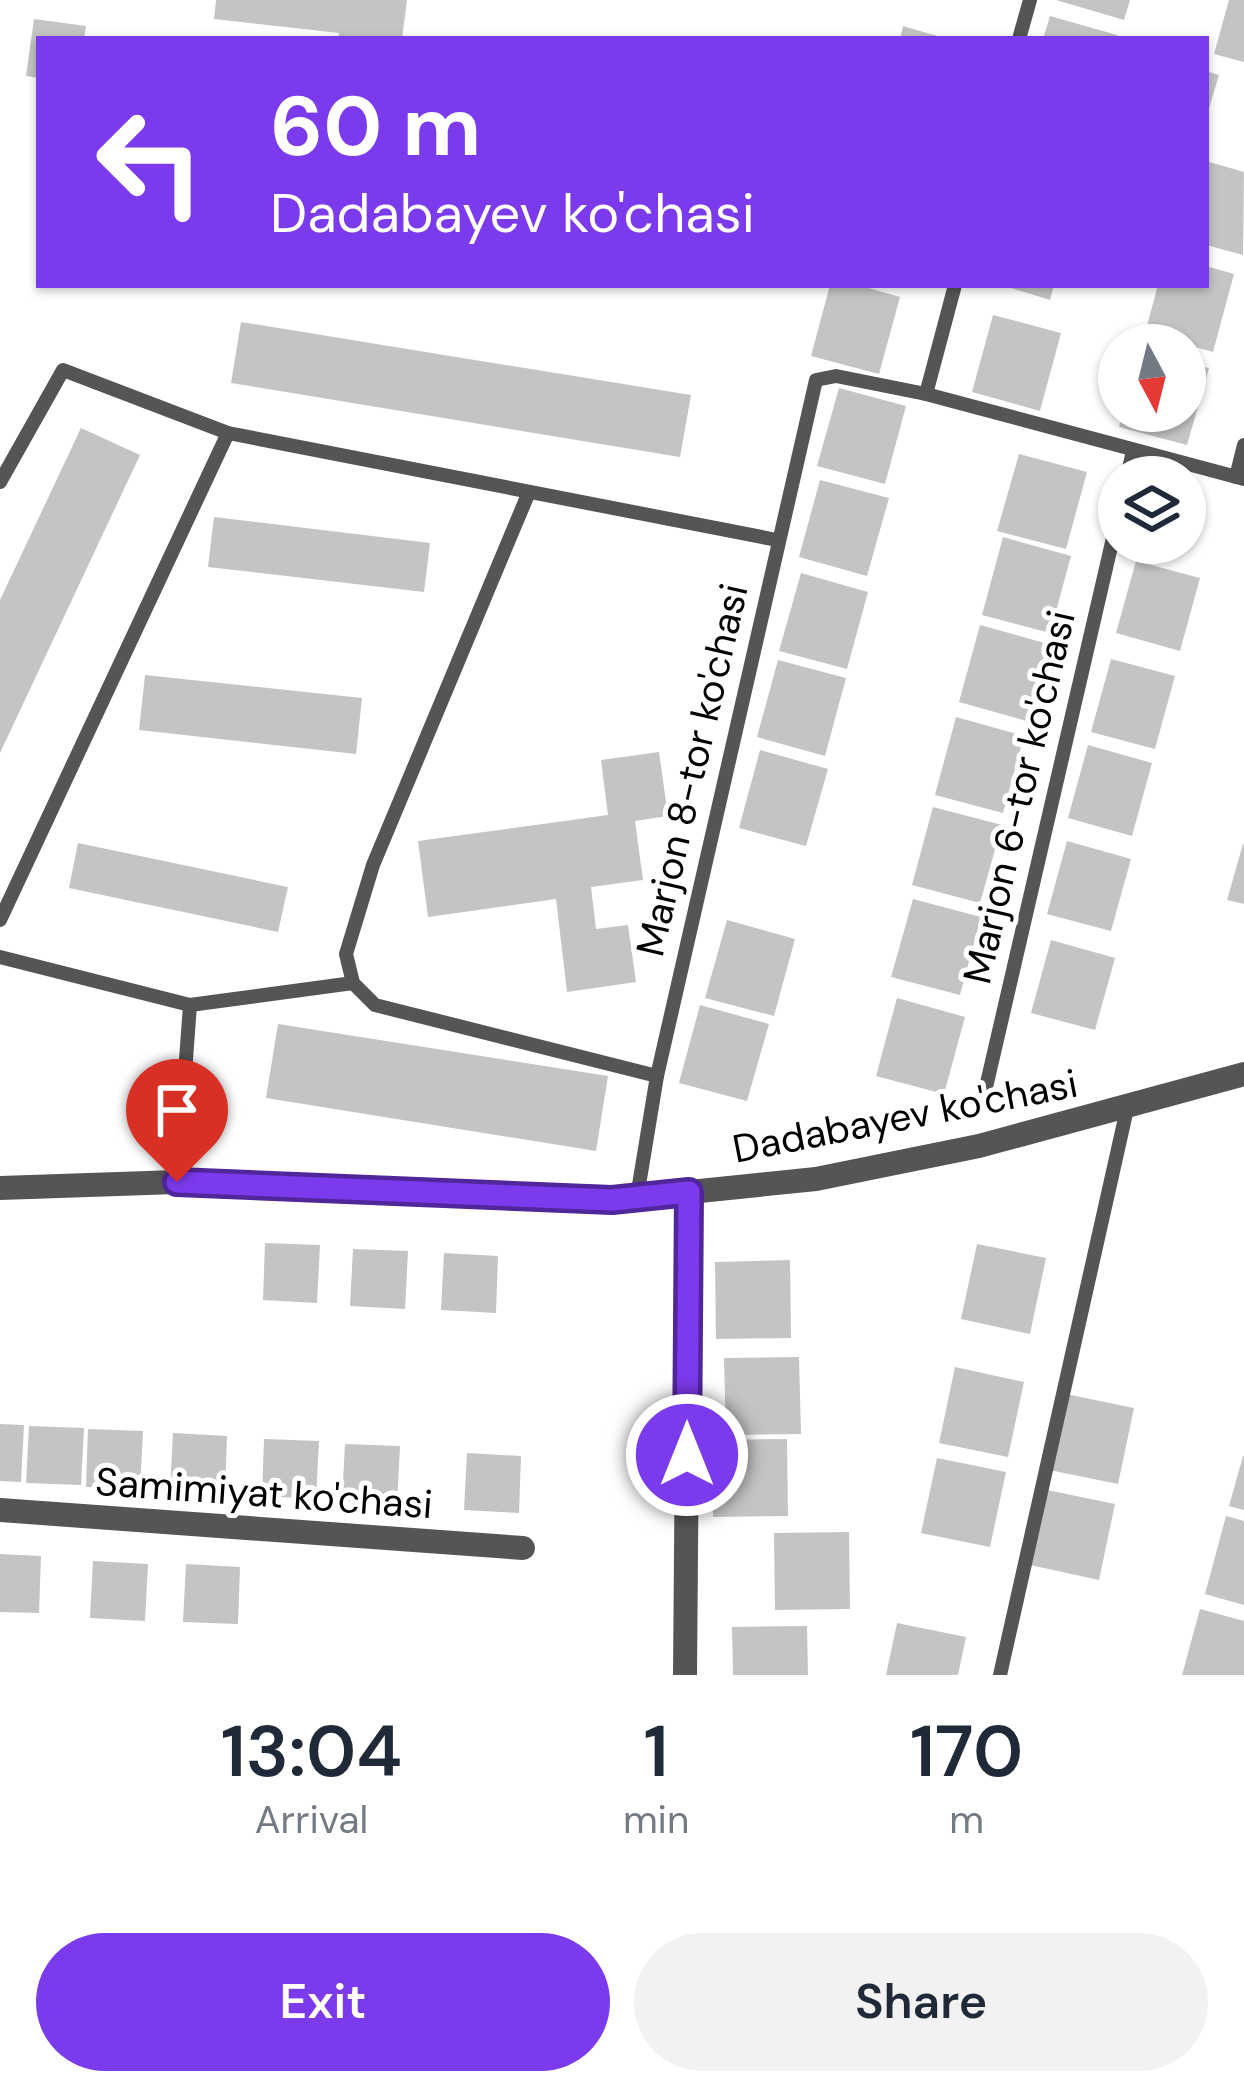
<!DOCTYPE html>
<html lang="en">
<head>
<meta charset="utf-8">
<style>
  body { margin:0; font-family:"DM Sans",sans-serif; background:#f2f2f3; color:#1f2937; height:100vh; display:flex; flex-direction:column; font-size:45px; white-space:nowrap }
  * { box-sizing:border-box; margin:0 }
  p { font-size:39px; color:#747a83 }
  .icon { flex:none; width:66px; height:66px; fill:none; stroke:currentColor; stroke-width:2; stroke-linecap:round; stroke-linejoin:round }
  .map { position:relative; height:1675px; overflow:hidden }
  .sheet { display:flex; flex-direction:column; background:#fff; flex:1 }
  .sheet>* { flex:none }
  .banner { position:absolute; left:36px; top:36px; width:1173px; height:252px; border-radius:0px; box-shadow:0 3px 9px #0004; background:#7c3aed; color:#fff; overflow:hidden }
  .needle { width:78px; rotate:173deg }
  .controls { position:absolute; left:1098px; top:324px; display:grid; gap:24px }
  .controls a { display:grid; place-items:center; width:108px; height:108px; border-radius:50%; background:#fff; box-shadow:0 3px 9px #0004; font-size:60px }
  .pin { position:absolute; display:grid; place-items:center; width:102px; height:102px; color:#fff; margin:-123px -51px; border-radius:50% 50% 50% 0; rotate:-45deg; box-shadow:0 0 12px #0007 }
  .pin .icon { rotate:45deg }
  .me { position:absolute; width:132px; margin:-66px; rotate:0deg; stroke-linejoin:round; filter:drop-shadow(0 0 9px #0008) }
  .turn { display:flex; align-items:center; gap:42px; height:252px; padding:0 36px; font-size:54px }
  .turn .icon { width:156px; height:156px; stroke-width:2.5 }
  .turn b { display:block; font-size:84px; line-height:102px }
  .eta { display:flex; justify-content:space-evenly; align-items:center; height:204px; text-align:center }
  .eta b { font-size:72px; font-weight:600; line-height:84px }
  .primary-button { display:flex; gap:24px; margin-top:auto; padding:24px 36px }
  .primary-button a { flex:1; height:138px; border-radius:72px; background:#7c3aed; color:#fff; font-size:48px; font-weight:600; line-height:138px; text-align:center }
  .primary-button a+a { background:#f2f2f3; color:#1f2937 }
  .map>svg:first-child { display:block }
</style>
</head>
<body>
<div class="map">
<svg width="1244" height="1675" viewBox="0 0 1244 1675">
  <rect width="100%" height="100%" fill="#fff"/>
  <g fill="#c4c4c4">
    <polygon points="216,0 407,0 402,39 338,39 339,33 214,19"/>
    <polygon points="1056,0 1130,0 1124,20"/>
    <polygon points="1229,0 1244,0 1244,62 1214,54"/>
    <polygon points="1050,16 1117,35 1116,39 1043,39"/>
    <polygon points="34,19 86,26 84,39 39,39 39,78 26,76"/>
    <polygon points="903,26 944,38 944,39 900,39"/>
    <polygon points="1206,71 1219,75 1207,115 1206,115"/>
    <polygon points="1206,161 1244,172 1243,255 1206,245"/>
    <polygon points="1206,266 1234,274 1213,352 1145,333 1158,285 1206,285"/>
    <polygon points="830,285 858,285 900,297 879,374 811,356"/>
    <polygon points="1001,285 1054,285 1050,300"/>
    <polygon points="993,315 1061,333 1040,411 972,392"/>
    <polygon points="241,322 691,395 680,457 231,383"/>
    <polygon points="1185,362 1209,368 1187,445 1119,427 1124,411 1185,411"/>
    <polygon points="839,388 906,406 885,484 817,466"/>
    <polygon points="81,428 140,455 0,753 0,600"/>
    <polygon points="1019,454 1087,472 1066,549 997,531"/>
    <polygon points="820,480 889,498 867,576 799,557"/>
    <polygon points="214,517 430,543 424,592 208,567"/>
    <polygon points="1003,537 1071,556 1050,633 982,615"/>
    <polygon points="1136,561 1200,578 1180,651 1116,633"/>
    <polygon points="801,573 868,592 847,669 779,651"/>
    <polygon points="980,625 1048,644 1027,721 959,702"/>
    <polygon points="1111,659 1175,676 1155,749 1091,732"/>
    <polygon points="778,660 846,678 825,756 757,737"/>
    <polygon points="145,675 362,698 356,754 139,730"/>
    <polygon points="956,717 1024,736 1003,813 935,795"/>
    <polygon points="1088,745 1152,763 1132,836 1068,818"/>
    <polygon points="760,750 828,769 806,846 739,828"/>
    <polygon points="659,752 668,816 635,821 643,880 591,887 596,929 628,925 636,982 567,992 556,899 428,917 418,841 608,815 601,760"/>
    <polygon points="933,807 1002,825 980,903 912,885"/>
    <polygon points="1067,841 1131,859 1111,931 1047,914"/>
    <polygon points="78,843 288,887 278,932 69,888"/>
    <polygon points="1243,844 1244,845 1244,904 1227,900"/>
    <polygon points="913,899 981,917 960,995 891,977"/>
    <polygon points="727,920 795,939 774,1016 705,998"/>
    <polygon points="1051,940 1115,958 1095,1030 1031,1013"/>
    <polygon points="897,998 965,1017 944,1094 876,1076"/>
    <polygon points="700,1005 769,1024 747,1101 679,1083"/>
    <polygon points="278,1024 608,1076 596,1151 266,1098"/>
    <polygon points="265,1243 320,1245 317,1303 263,1300"/>
    <polygon points="977,1244 1046,1258 1030,1334 961,1319"/>
    <polygon points="353,1249 408,1251 405,1309 350,1306"/>
    <polygon points="444,1253 498,1256 496,1313 441,1310"/>
    <polygon points="790,1260 791,1338 716,1339 715,1262"/>
    <polygon points="799,1357 801,1434 726,1435 724,1358"/>
    <polygon points="955,1367 1024,1382 1008,1457 939,1443"/>
    <polygon points="1066,1394 1134,1408 1118,1484 1049,1470"/>
    <polygon points="0,1424 24,1425 21,1482 0,1481"/>
    <polygon points="29,1426 84,1428 81,1485 26,1483"/>
    <polygon points="88,1429 143,1431 140,1489 86,1487"/>
    <polygon points="173,1433 227,1436 225,1494 170,1491"/>
    <polygon points="264,1439 319,1441 316,1499 262,1496"/>
    <polygon points="787,1439 788,1516 713,1517 712,1440"/>
    <polygon points="345,1444 400,1446 397,1504 342,1501"/>
    <polygon points="467,1453 521,1456 519,1513 464,1510"/>
    <polygon points="1243,1456 1244,1456 1244,1510 1229,1506"/>
    <polygon points="937,1458 1006,1472 990,1547 921,1533"/>
    <polygon points="1047,1490 1115,1504 1099,1580 1030,1565"/>
    <polygon points="1226,1516 1244,1521 1244,1605 1205,1594"/>
    <polygon points="849,1532 850,1609 775,1610 774,1533"/>
    <polygon points="0,1554 41,1556 39,1613 0,1612"/>
    <polygon points="93,1561 148,1564 145,1621 90,1618"/>
    <polygon points="186,1564 240,1567 238,1624 183,1622"/>
    <polygon points="1200,1609 1244,1621 1244,1675 1182,1675"/>
    <polygon points="897,1623 966,1637 958,1675 886,1675"/>
    <polygon points="807,1626 808,1675 733,1675 732,1627"/>
  </g>
  <g fill="none" stroke-linecap="round" stroke-linejoin="round">
    <g stroke="#555" stroke-width="14">
      <polyline points="1019,39 1030,0"/>
      <polyline points="926,394 955,285"/>
      <polyline points="1127,477 1133,451"/>
      <polyline points="1236,477 1244,445"/>
      <polyline points="0,482 63,370 228,433 777,540"/>
      <polyline points="529,492 373,865 346,954 353,983 375,1005 657,1076"/>
      <polyline points="0,920 228,433"/>
      <polyline points="0,957 190,1005 177,1182"/>
      <polyline points="190,1005 353,983"/>
      <polyline points="984,1096 1119,512"/>
      <polyline points="637,1197 657,1076 816,380 836,376 926,394 1244,479"/>
      <polyline points="1000,1675 1127,1109"/>
    </g>
    <g stroke="#555" stroke-width="24">
      <polyline points="0,1188 177,1182 612,1200 816,1179 979,1146 1244,1074"/>
      <polyline points="0,1510 523,1548"/>
      <polyline points="685,1675 689,1192"/>
    </g>
  </g>
  <g fill="none" stroke-linecap="round" stroke-linejoin="round">
    <g stroke="#51269a" stroke-width="30">
      <polyline id="route" points="177,1182 612,1200 689,1192 687,1455"/>
    </g>
    <use href="#route" stroke="#7c3aed" stroke-width="21"/>
  </g>
  <g text-anchor="middle" dominant-baseline="central" stroke-width="10" stroke-linejoin="round" paint-order="stroke">
    <g font-size="39" fill="#000" stroke="#fff">
      <text transform="translate(692 770) rotate(-77)">Marjon 8-tor ko'chasi</text>
      <text transform="translate(1019 797) rotate(-77)">Marjon 6-tor ko'chasi</text>
      <text transform="translate(905 1116) rotate(-11)">Dadabayev ko'chasi</text>
      <text transform="translate(264 1493) rotate(4)">Samimiyat ko'chasi</text>
    </g>
  </g>
</svg>
<div class="controls">
<a><svg class="needle" viewBox="-14 -14 28 28"><path d="M0-13l5 13h-10z" fill="#e53935"/><path d="M0 13l5-13h-10z" fill="#747a83"/></svg></a>
<a><svg class="icon" aria-label="layers" viewBox="0 0 24 24"><path d="M12 4l9 5-9 5-9-5zM3 14l9 5 9-5"/></svg></a>
</div>
<div class="pin" style="left:177px;top:1182px;background:#d93025"><svg class="icon" aria-label="arrive" viewBox="0 0 24 24"><path d="M6 21V4h12l-3 4 3 4H6"/></svg></div>
<svg class="me" style="left:687px;top:1455px" viewBox="-20 -20 40 40"><circle r="17" fill="#7c3aed" stroke="#fff" stroke-width="3"/><path d="M0-11L8 9 0 5-8 9z" fill="#fff"/></svg>
<div class="banner">
<div class="turn"><svg class="icon" aria-label="left" viewBox="0 0 24 24"><path d="M17 20v-9H6M10 6l-5 5 5 5"/></svg><div><b>60 m</b>Dadabayev ko'chasi</div></div>
</div>
</div>
<section class="sheet">
<div class="eta">
<div><b>13:04</b><p>Arrival</p></div>
<div><b>1</b><p>min</p></div>
<div><b>170</b><p>m</p></div>
</div>
<div class="primary-button"><a>Exit</a><a>Share</a></div>
</section>
</body>
</html>
